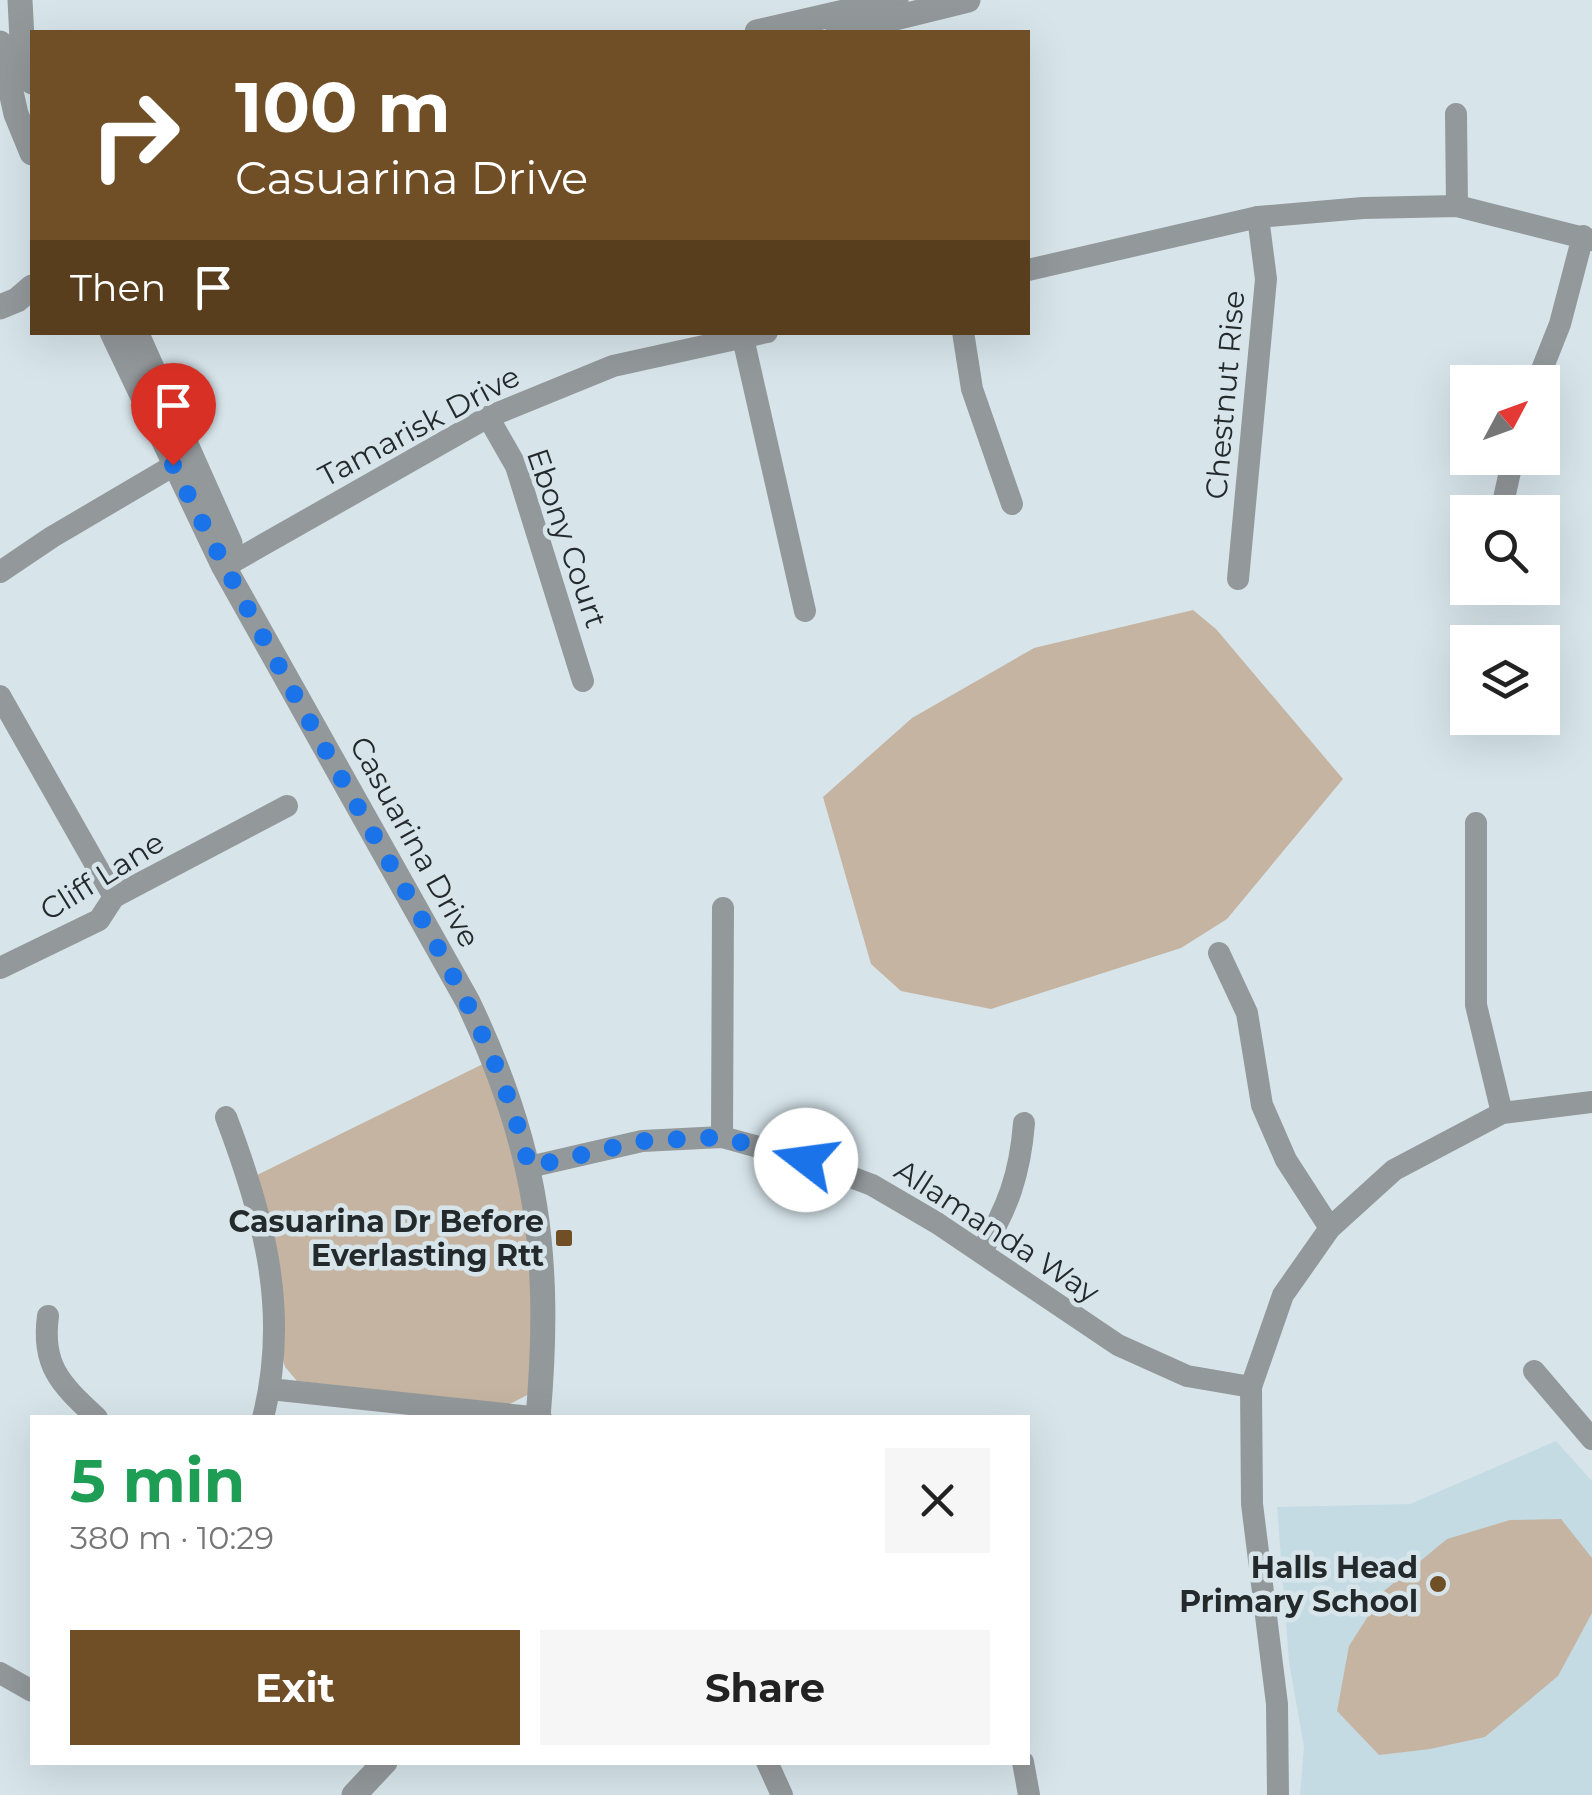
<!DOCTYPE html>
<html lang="en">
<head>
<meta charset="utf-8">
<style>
  body { margin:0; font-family:Montserrat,sans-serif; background:#f6f6f6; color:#222; height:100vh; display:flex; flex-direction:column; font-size:38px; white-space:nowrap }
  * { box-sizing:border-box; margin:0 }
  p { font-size:32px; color:#767676 }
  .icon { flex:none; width:55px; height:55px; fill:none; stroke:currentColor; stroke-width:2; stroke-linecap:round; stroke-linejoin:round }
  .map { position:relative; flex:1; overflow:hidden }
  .drawer { position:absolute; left:30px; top:1415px; width:1000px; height:350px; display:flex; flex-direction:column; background:#fff; border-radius:0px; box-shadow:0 10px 40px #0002 }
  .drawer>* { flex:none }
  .top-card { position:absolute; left:30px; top:30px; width:1000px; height:305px; border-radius:0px; box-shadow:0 10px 40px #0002; background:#704e26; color:#fff; overflow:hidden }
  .needle { width:65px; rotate:49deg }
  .buttons { position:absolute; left:1450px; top:365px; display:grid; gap:20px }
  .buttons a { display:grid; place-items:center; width:110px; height:110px; border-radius:0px; background:#fff; box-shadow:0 10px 40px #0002; font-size:50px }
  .pin { position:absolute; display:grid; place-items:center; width:85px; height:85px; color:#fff; margin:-102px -42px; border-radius:50% 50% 50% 0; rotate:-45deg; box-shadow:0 0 10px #0007 }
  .pin .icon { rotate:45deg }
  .me { position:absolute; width:110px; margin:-55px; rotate:285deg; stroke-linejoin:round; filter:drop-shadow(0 0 8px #0008) }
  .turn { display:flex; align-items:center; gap:35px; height:210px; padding:0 40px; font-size:45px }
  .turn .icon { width:130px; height:130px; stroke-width:2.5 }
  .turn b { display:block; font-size:70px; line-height:85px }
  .then { display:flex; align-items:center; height:95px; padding:0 40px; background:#0003; gap:20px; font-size:38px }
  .round { display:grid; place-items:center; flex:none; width:105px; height:105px; border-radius:0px; background:#f6f6f6 }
  .headline { display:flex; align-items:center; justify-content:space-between; height:170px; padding:0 40px }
  h1 { font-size:60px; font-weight:700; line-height:75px; color:#1e9e55 }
  .button { display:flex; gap:20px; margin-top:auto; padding:20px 40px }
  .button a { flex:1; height:115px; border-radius:0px; background:#704e26; color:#fff; font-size:40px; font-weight:700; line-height:115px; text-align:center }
  .button a+a { background:#f6f6f6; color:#222 }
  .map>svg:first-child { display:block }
</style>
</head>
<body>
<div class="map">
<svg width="1592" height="1795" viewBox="0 0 1592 1795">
  <rect width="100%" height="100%" fill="#d7e5eb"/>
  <polygon fill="#c5dbe4" points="1556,1441 1592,1481 1592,1795 1300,1795 1304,1747 1289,1662 1277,1507 1410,1504"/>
  <g fill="#c5b4a1">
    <polygon points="1193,610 1216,629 1343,779 1227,919 1181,948 991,1009 901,991 871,964 823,797 912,718 1034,648"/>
    <polygon points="485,1063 505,1110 533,1244 531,1393 508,1405 297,1381 285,1367 279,1343 255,1176"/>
    <polygon points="1561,1519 1592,1558 1592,1613 1558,1676 1485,1737 1430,1749 1379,1755 1337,1711 1349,1646 1384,1591 1447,1539 1510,1520"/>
  </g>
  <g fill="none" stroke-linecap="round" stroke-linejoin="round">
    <g stroke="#93989b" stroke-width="22">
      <polyline points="1456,114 1457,206"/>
      <polyline points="1028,270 1258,217 1363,208 1457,206 1592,240"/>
      <polyline points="963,332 972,389 1012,504"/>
      <polyline points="743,338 805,611"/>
      <polyline points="1537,382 1560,324 1583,236"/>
      <polyline points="488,417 516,466 583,681"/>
      <polyline points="1501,512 1513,458"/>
      <polyline points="224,567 488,417 613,366 767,332"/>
      <polyline points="0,572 52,537 188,457"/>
      <polyline points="1238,579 1266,279 1258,217"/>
      <polyline points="1491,592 1491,588"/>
      <polyline points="0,696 114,897"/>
      <polyline points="1476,823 1476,1005 1502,1113"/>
      <polyline points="1219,953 1247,1013 1262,1105 1286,1160 1330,1228"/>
      <polyline points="0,968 99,920 114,897 287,806"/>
      <path d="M 226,1117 C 264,1217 290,1311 263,1418"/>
      <polyline points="722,1137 723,908"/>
      <polyline points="529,1167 642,1141 722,1137 806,1160 872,1185 937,1223 1118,1345 1187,1376 1251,1387"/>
      <path d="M 981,1252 C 1008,1208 1020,1174 1024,1123"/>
      <path d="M 48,1316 C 41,1367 62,1385 97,1418"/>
      <polyline points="1534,1371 1592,1439"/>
      <polyline points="270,1389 541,1418"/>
      <polyline points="0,1673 32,1691"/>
      <polyline points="767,1762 782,1795"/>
      <polyline points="1023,1762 1029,1795"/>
      <polyline points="1278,1795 1277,1704 1252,1504 1251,1387 1283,1295 1330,1228 1394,1170 1502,1113 1592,1102"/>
    </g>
    <g stroke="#93989b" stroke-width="25">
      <polyline points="20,0 22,39 32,82"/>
      <polyline points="757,32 896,0"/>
      <polyline points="838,32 968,0"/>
      <polyline points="0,43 16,114 32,153"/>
      <polyline points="0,307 17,300 32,287"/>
      <path d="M 112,332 L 224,567 L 468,1002 C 538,1149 552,1257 538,1418"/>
      <polyline points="136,332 230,543"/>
      <polyline points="354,1795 385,1762"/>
    </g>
  </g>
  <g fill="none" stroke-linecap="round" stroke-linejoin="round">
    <path stroke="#1a73e8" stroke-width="18" stroke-dasharray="0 32.4" d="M 173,465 C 235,589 303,711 372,832 C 433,940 500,1045 529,1167 L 642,1141 L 722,1137 L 806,1160"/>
  </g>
  <g fill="#704e26" stroke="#d7e5eb" stroke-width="4">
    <rect x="554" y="1228" width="20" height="20" rx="5"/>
    <circle cx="1438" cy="1584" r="10"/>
  </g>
  <g text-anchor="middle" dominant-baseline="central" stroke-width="9" stroke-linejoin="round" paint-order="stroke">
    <g font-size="30" fill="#242a2c" stroke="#d7e5eb">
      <text transform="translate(1225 395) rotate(-85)">Chestnut Rise</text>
      <text transform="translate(419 426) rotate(-28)">Tamarisk Drive</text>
      <text transform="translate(567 538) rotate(71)">Ebony Court</text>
      <text transform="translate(415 842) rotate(61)">Casuarina Drive</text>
      <text transform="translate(102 876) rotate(-32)">Cliff Lane</text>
      <text transform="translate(997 1231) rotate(33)">Allamanda Way</text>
    </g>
    <g font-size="30" font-weight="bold" fill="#242a2c" stroke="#d7e5eb" text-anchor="end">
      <text x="544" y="1221">Casuarina Dr Before<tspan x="544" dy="34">Everlasting Rtt</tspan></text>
      <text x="1418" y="1567">Halls Head<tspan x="1418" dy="34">Primary School</tspan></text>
    </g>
  </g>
</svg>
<div class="buttons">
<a><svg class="needle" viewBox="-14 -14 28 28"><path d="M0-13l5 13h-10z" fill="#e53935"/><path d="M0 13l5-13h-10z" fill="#767676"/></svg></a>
<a><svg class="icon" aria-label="search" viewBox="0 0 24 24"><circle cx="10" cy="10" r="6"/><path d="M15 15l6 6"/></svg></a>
<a><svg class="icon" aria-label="layers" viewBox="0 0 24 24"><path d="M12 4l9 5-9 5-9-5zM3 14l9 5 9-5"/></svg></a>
</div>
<div class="pin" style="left:173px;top:465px;background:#d93025"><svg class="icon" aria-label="arrive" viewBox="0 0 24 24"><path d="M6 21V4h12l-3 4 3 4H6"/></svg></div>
<svg class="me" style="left:806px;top:1160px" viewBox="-20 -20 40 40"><circle r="19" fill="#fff"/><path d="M0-13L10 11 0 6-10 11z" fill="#1a73e8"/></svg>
<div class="top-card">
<div class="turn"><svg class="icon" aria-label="right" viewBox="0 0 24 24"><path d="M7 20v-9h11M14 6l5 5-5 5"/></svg><div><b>100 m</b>Casuarina Drive</div></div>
<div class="then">Then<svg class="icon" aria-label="arrive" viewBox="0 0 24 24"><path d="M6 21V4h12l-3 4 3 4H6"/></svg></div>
</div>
<section class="drawer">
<div class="headline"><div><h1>5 min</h1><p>380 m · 10:29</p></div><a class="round"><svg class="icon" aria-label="close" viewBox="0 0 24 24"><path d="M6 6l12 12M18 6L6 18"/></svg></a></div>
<div class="button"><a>Exit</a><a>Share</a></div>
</section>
</div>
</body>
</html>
